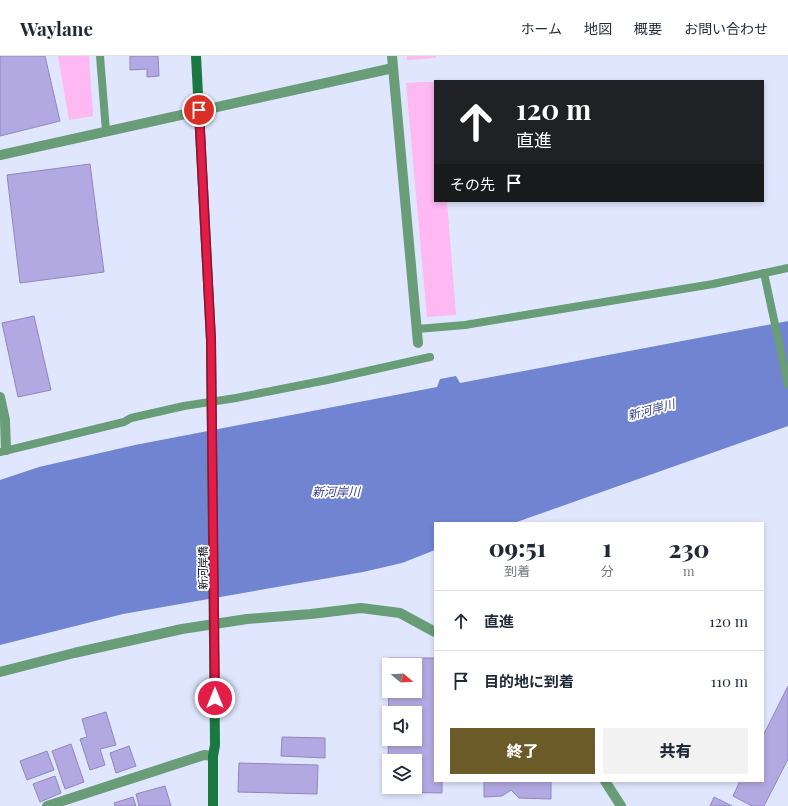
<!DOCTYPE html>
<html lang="ja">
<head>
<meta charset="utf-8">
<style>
  body { margin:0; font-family:"Playfair Display","Noto Sans JP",serif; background:#f2f2f3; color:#1f2937; height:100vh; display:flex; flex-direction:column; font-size:15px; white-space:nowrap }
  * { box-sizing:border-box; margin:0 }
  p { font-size:13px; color:#747a83 }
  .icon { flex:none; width:22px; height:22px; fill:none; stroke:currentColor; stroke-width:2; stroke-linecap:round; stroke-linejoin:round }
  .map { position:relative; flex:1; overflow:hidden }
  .panel { position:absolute; left:434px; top:466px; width:330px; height:260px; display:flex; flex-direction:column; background:#fff; border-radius:0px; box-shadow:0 2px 6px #0003 }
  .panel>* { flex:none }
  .top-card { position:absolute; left:434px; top:24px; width:330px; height:122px; border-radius:0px; box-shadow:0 2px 6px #0003; background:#202124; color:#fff; overflow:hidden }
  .needle { width:26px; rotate:108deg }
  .tools { position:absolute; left:382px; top:602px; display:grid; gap:8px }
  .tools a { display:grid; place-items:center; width:40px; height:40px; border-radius:0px; background:#fff; box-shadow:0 2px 6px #0003; font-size:20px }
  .pin { position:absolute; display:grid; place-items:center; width:34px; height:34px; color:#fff; margin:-17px; border:2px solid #fff; border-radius:50%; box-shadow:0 1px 4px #0007 }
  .me { position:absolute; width:44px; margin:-22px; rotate:0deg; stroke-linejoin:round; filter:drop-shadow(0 0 3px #0008) }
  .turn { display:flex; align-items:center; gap:14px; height:84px; padding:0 16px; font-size:18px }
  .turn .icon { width:52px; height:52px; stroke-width:2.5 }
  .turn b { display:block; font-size:28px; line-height:34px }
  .then { display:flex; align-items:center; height:38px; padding:0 16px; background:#0003; gap:8px; font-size:15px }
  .eta { display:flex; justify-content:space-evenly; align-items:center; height:68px; text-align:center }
  .eta b { font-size:24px; font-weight:800; line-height:28px }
  .action { display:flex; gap:8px; margin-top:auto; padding:8px 16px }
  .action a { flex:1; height:46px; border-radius:0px; background:#6b5b29; color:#fff; font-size:16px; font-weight:800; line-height:46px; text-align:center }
  .action a+a { background:#f2f2f3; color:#1f2937 }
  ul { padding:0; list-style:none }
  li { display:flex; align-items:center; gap:12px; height:60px; padding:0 16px; border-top:1px solid #e0e1e3 }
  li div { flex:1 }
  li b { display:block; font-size:15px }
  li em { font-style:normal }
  header { display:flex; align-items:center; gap:24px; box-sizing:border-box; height:56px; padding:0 20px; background:#fff; border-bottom:1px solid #e0e1e3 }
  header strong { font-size:19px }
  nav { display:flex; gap:22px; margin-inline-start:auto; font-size:14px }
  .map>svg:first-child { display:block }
</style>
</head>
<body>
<header>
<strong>Waylane</strong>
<nav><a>ホーム</a><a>地図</a><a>概要</a><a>お問い合わせ</a></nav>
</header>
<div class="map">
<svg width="788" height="750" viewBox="0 0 788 750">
  <rect width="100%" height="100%" fill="#dfe6fd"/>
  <g fill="#feb8f2">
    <polygon points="58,0 89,0 93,60 69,64"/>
    <polygon points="407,0 436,0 436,2 407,4"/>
    <polygon points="435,25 435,145 447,145 456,259 427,261 406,27 438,25"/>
  </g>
  <polygon fill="#7184d2" points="788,265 788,370 514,467 435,467 435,494 402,507 363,516 123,558 0,589 0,424 39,411 135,389 437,331 440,323 456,320 460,327"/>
  <g fill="#b3a9e2" stroke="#9086be" fill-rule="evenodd">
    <polygon points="0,0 45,0 60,65 0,80"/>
    <polygon points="130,0 158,0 159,20 147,21 147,13 130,14"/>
    <polygon points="90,108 104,216 20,227 7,119"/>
    <polygon points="34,260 51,334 18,341 2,267"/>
    <path d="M 389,602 L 435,602 L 435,725 L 442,725 L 442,737 L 388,736 ZM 389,609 L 415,609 L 415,635 L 389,635 ZM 389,657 L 415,657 L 415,683 L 389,683 ZM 389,705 L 415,705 L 415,731 L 389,731 Z"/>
    <polygon points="788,630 788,703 764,750 752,750 733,740 740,725 763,725 763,680"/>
    <polygon points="106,656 116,689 100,693 105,709 90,714 80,683 87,681 82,663"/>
    <polygon points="282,681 325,682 325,702 281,700"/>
    <polygon points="71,688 84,726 65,733 52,695"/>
    <polygon points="129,690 136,710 116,717 110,697"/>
    <polygon points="47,695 54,714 27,724 20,705"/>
    <polygon points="239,707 318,709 317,738 238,736"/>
    <polygon points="55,720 61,737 40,746 33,728"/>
    <polygon points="484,725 551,725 551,743 519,742 511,734 502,740 484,741"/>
    <polygon points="165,730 171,750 139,750 136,738"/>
    <polygon points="133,741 136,750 115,750 114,747"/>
    <polygon points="714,741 732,750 710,750"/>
  </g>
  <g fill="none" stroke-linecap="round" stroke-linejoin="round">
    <g stroke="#689d77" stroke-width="8">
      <polyline points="100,0 106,75"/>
      <polyline points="764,217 788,329"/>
      <polyline points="417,273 465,269 713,228 788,212"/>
      <polyline points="0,396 124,366 131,362 184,350 236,342 327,324 430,301"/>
    </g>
    <g stroke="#689d77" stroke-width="10">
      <polyline points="392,0 418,287"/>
      <polyline points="0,99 393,12"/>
      <polyline points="0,341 5,364 6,394"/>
      <polyline points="0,616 74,597 182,573 247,563 311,558 361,552 400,557 435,576"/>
      <polyline points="605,725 621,750"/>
      <polyline points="47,750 204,699 213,700"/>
    </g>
    <polyline stroke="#1a7941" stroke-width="10" points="196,0 211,284 215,689 213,700 213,750"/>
  </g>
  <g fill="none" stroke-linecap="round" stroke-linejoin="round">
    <g stroke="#92132f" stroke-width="10">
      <polyline id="route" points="199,54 211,284 215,642"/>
    </g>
    <use href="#route" stroke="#e11d48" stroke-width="7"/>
  </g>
  <g text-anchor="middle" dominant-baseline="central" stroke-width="3.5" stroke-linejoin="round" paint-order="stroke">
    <g font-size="11" fill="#0c1024" stroke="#fff">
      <text transform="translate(202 512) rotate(-90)">新河岸橋</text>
    </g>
    <g font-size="12" font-style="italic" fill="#303c97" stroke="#fff">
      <text transform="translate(651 353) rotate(-15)">新河岸川</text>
      <text x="336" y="435">新河岸川</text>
    </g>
  </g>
</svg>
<div class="tools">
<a><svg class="needle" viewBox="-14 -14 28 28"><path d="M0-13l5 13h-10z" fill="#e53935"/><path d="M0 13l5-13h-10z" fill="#747a83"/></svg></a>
<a><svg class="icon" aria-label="sound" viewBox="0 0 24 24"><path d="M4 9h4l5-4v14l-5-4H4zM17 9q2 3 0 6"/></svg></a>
<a><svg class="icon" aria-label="layers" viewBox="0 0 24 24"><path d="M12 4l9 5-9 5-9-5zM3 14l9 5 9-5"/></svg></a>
</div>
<div class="pin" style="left:199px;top:54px;background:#d93025"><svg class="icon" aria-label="arrive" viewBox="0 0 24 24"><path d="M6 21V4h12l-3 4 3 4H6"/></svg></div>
<svg class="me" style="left:215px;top:642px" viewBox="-20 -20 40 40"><circle r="17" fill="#e11d48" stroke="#fff" stroke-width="3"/><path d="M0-11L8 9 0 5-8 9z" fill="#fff"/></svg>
<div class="top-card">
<div class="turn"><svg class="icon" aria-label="ahead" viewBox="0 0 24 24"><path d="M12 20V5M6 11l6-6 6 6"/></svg><div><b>120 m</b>直進</div></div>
<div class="then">その先<svg class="icon" aria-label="arrive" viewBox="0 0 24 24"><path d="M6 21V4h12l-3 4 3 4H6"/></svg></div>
</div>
<section class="panel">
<div class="eta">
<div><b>09:51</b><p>到着</p></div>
<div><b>1</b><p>分</p></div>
<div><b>230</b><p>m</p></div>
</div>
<ul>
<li><svg class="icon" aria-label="ahead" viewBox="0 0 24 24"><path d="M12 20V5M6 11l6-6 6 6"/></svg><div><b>直進</b></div><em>120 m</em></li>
<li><svg class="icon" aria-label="arrive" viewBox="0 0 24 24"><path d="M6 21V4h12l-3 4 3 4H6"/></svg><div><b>目的地に到着</b></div><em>110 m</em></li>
</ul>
<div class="action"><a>終了</a><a>共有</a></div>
</section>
</div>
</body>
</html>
